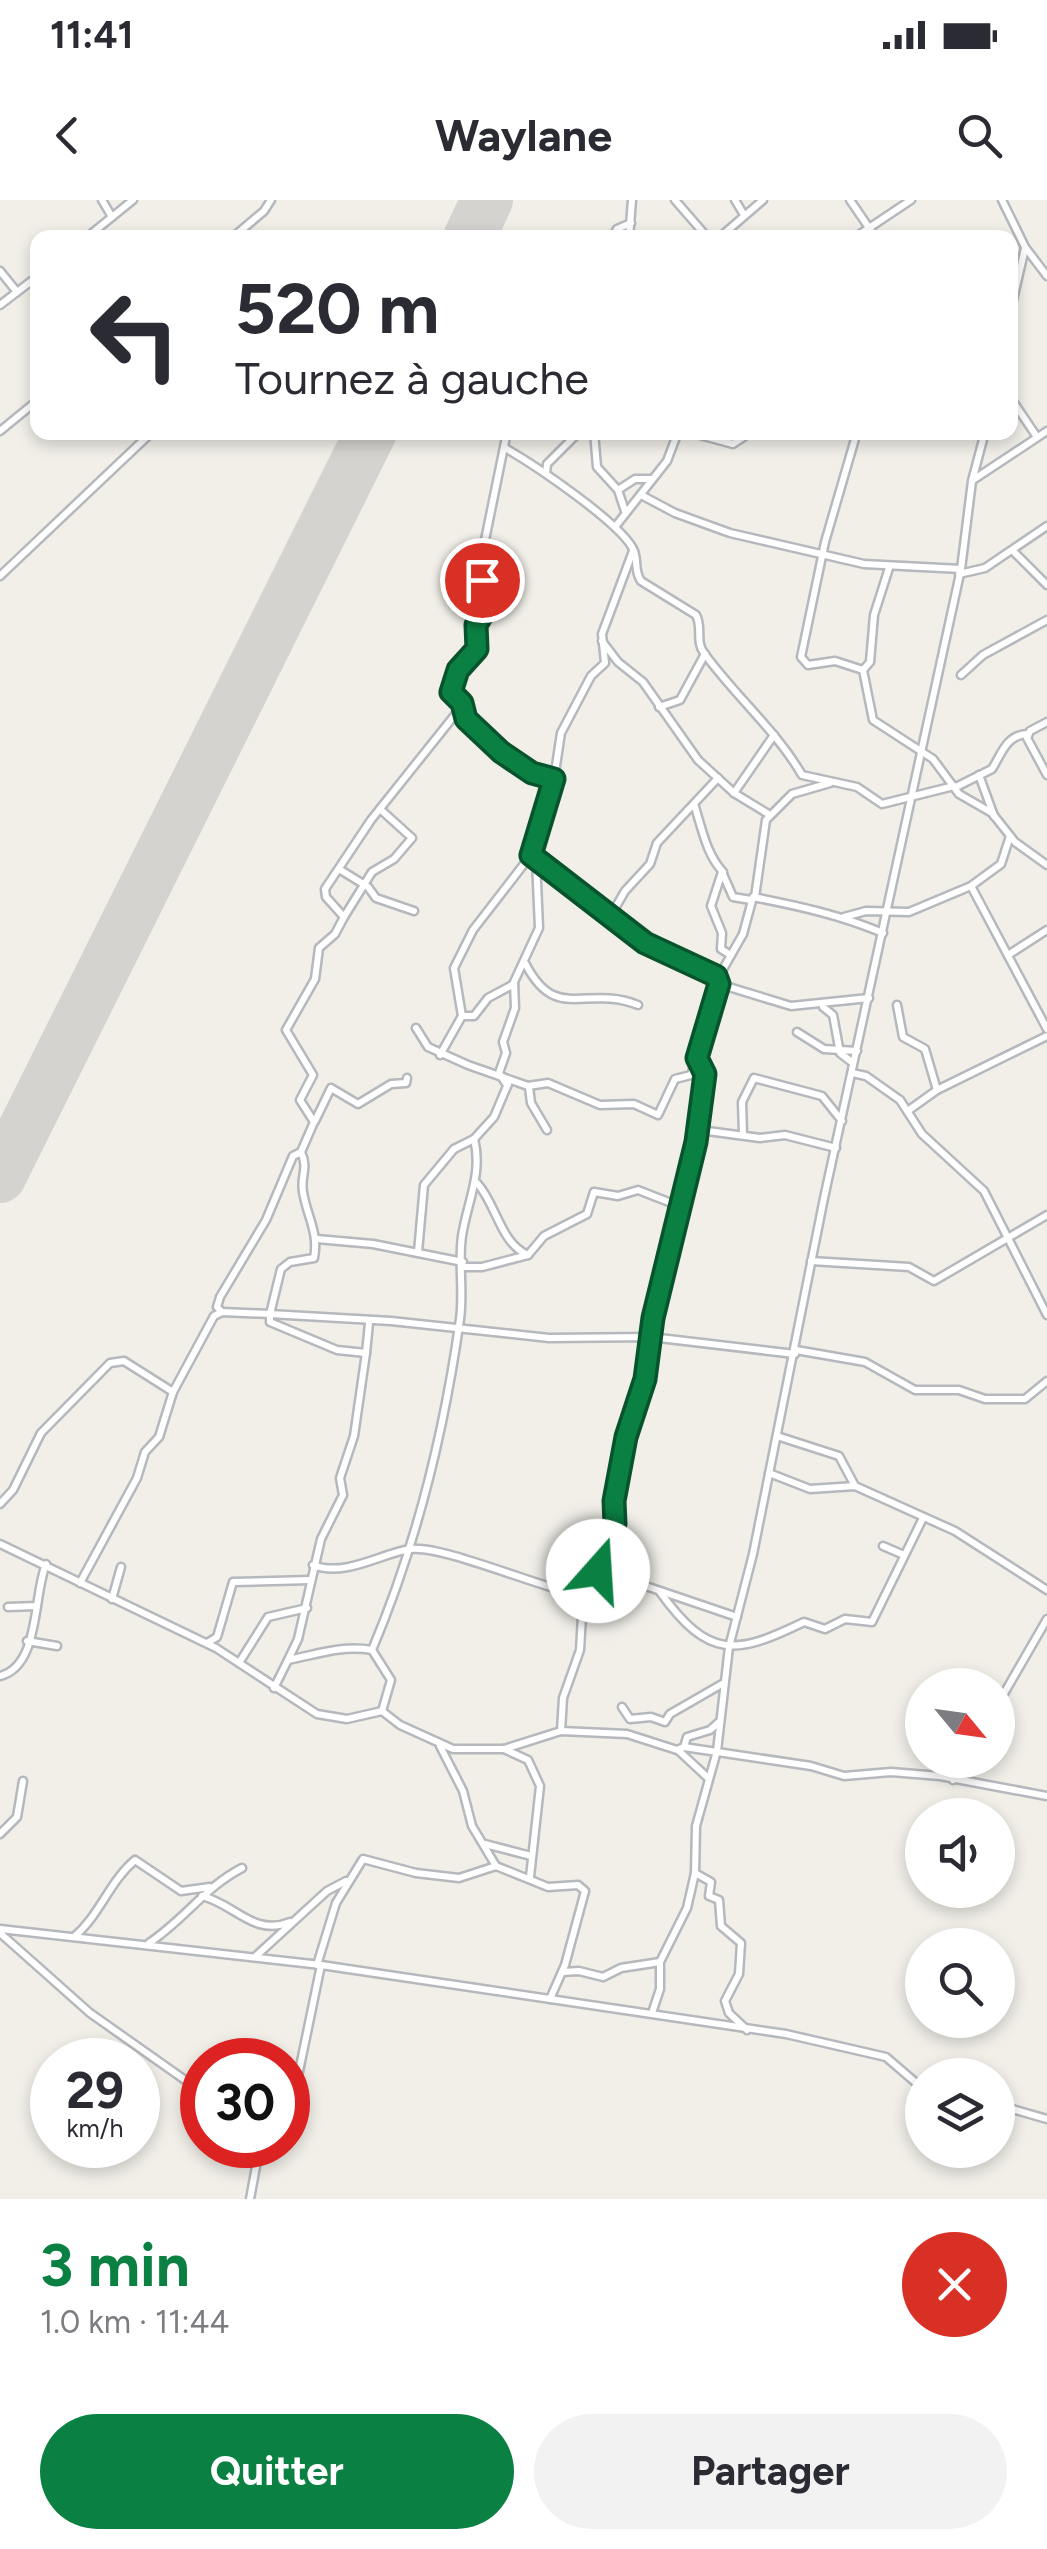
<!DOCTYPE html>
<html lang="fr">
<head>
<meta charset="utf-8">
<style>
  body { margin:0; font-family:Figtree,sans-serif; background:#f2f2f3; color:#2b2b33; height:100vh; display:flex; flex-direction:column; font-size:38px; white-space:nowrap }
  * { box-sizing:border-box; margin:0 }
  p { font-size:32px; color:#7c7c81 }
  .icon { flex:none; width:55px; height:55px; fill:none; stroke:currentColor; stroke-width:2; stroke-linecap:round; stroke-linejoin:round }
  .map { position:relative; height:1999px; overflow:hidden }
  .details { display:flex; flex-direction:column; background:#fff; flex:1 }
  .details>* { flex:none }
  .top-card { position:absolute; left:30px; top:30px; width:988px; height:210px; border-radius:20px; box-shadow:0 5px 15px #0003; background:#fff; color:#2b2b33; overflow:hidden }
  .needle { width:65px; rotate:119deg }
  .controls { position:absolute; left:905px; top:1468px; display:grid; gap:20px }
  .controls a { display:grid; place-items:center; width:110px; height:110px; border-radius:50%; background:#fff; box-shadow:0 5px 15px #0003; font-size:50px }
  .speed { position:absolute; left:30px; top:1838px; display:flex; gap:20px; font-size:50px; font-weight:700; text-align:center }
  .speed>* { display:grid; place-content:center; width:130px; height:130px; border-radius:50%; background:#fff; box-shadow:0 5px 15px #0003; line-height:1 }
  .speed small { font-size:25px; font-weight:400 }
  .speed .limit { border:15px solid #d22; background:#fff; color:#111 }
  .pin { position:absolute; display:grid; place-items:center; width:85px; height:85px; color:#fff; margin:-42px; border:5px solid #fff; border-radius:50%; box-shadow:0 2px 10px #0007 }
  .me { position:absolute; width:110px; margin:-55px; rotate:19deg; stroke-linejoin:round; filter:drop-shadow(0 0 8px #0008) }
  .turn { display:flex; align-items:center; gap:35px; height:210px; padding:0 40px; font-size:45px }
  .turn .icon { width:130px; height:130px; stroke-width:2.5 }
  .turn b { display:block; font-size:70px; line-height:85px }
  .round { display:grid; place-items:center; flex:none; width:105px; height:105px; border-radius:52px; background:#f2f2f3 }
  .overview { display:flex; align-items:center; justify-content:space-between; height:170px; padding:0 40px }
  h1 { font-size:60px; font-weight:700; line-height:75px; color:#0b8043 }
  .primary-button { display:flex; gap:20px; margin-top:auto; padding:20px 40px }
  .primary-button a { flex:1; height:115px; border-radius:60px; background:#0b8043; color:#fff; font-size:40px; font-weight:700; line-height:115px; text-align:center }
  .primary-button a+a { background:#f2f2f3; color:#2b2b33 }
  .status { display:flex; justify-content:space-between; align-items:center; height:70px; padding:0 50px; background:#fff; direction:ltr }
  .status svg { height:28px; fill:currentColor }
  header { display:flex; justify-content:space-between; align-items:center; height:130px; padding:0 40px; background:#fff; font-size:45px; font-weight:700 }
  .map>svg:first-child { display:block }
</style>
</head>
<body>
<div class="status"><b>11:41</b><svg viewBox="0 0 49 12"><path d="M0 12V9h3v3zM5 12V6h3v6zM10 12V3h3v9zM15 12V0h3v12zM26 1h20v11H26zM47 4h2v5h-2z"/></svg></div>
<header><svg class="icon" aria-label="back" viewBox="0 0 24 24"><path d="M15 5l-7 7 7 7"/></svg>Waylane<svg class="icon" aria-label="search" viewBox="0 0 24 24"><circle cx="10" cy="10" r="6"/><path d="M15 15l6 6"/></svg></header>
<div class="map">
<svg width="1047" height="1999" viewBox="0 0 1047 1999">
  <rect width="100%" height="100%" fill="#f1efe8"/>
  <g fill="none" stroke-linecap="round" stroke-linejoin="round">
    <g stroke="#d4d3d0" stroke-width="52">
      <polyline points="469,38 487,0"/>
      <polyline points="0,977 371,232"/>
    </g>
    <g stroke="#b5b8bc" stroke-width="11">
      <g id="street">
        <polyline points="102,0 112,17"/>
        <polyline points="675,0 708,38"/>
        <polyline points="735,0 744,15"/>
        <polyline points="850,0 876,38"/>
        <polyline points="1002,0 1025,47 1047,76"/>
        <polyline points="86,38 133,0"/>
        <polyline points="232,38 264,11 271,0"/>
        <polyline points="612,38 617,29 631,23"/>
        <polyline points="629,38 632,0"/>
        <polyline points="719,38 763,0"/>
        <polyline points="854,38 911,0"/>
        <polyline points="0,71 17,92"/>
        <polyline points="0,105 38,76"/>
        <polyline points="1010,113 1025,48"/>
        <polyline points="1010,197 1037,237"/>
        <polyline points="0,231 38,200"/>
        <polyline points="594,232 597,267 618,290 625,311"/>
        <polyline points="689,232 733,244 751,232"/>
        <polyline points="857,232 825,342 801,457 808,465 835,461 863,470 873,520 933,559 959,594 992,613 1015,642 1047,665"/>
        <path d="M 505,248 C 533,264 623,324 634,351 C 638,362 634,371 641,381 L 696,415 C 703,428 695,441 704,453 C 735,496 776,530 802,575 L 857,587 L 882,604 L 954,586"/>
        <polyline points="546,273 547,264 579,232"/>
        <polyline points="973,280 1047,231"/>
        <polyline points="618,290 635,279 651,279"/>
        <polyline points="643,296 675,313 730,333 864,364 961,369"/>
        <polyline points="615,327 667,261 678,232"/>
        <polyline points="1013,351 1047,385"/>
        <polyline points="959,374 985,368 1047,326"/>
        <polyline points="0,376 152,232"/>
        <polyline points="602,441 618,462 643,482 698,560 734,593 770,615"/>
        <polyline points="863,470 870,462 874,415 889,368"/>
        <polyline points="961,475 983,455 1047,420"/>
        <polyline points="659,507 680,500 705,454"/>
        <polyline points="460,510 519,566 554,579"/>
        <polyline points="1047,522 1030,531 1027,538 1047,575"/>
        <polyline points="979,575 994,616"/>
        <path d="M 956,587 L 992,569 C 1001,555 1006,535 1027,534"/>
        <polyline points="734,593 774,535"/>
        <path d="M 694,604 C 702,628 706,654 723,672"/>
        <polyline points="339,669 368,687 376,698 414,711"/>
        <polyline points="971,686 1047,829"/>
        <polyline points="755,697 766,620 792,594 830,583"/>
        <polyline points="344,717 372,672 394,659 412,638 380,609"/>
        <polyline points="610,717 625,691 650,664 657,643 718,578"/>
        <polyline points="844,717 866,711 909,712 971,686 1001,664 1010,636"/>
        <polyline points="729,754 721,749 722,733 711,706 722,672 733,697 751,700"/>
        <polyline points="1008,755 1047,730"/>
        <path d="M 525,763 C 556,824 585,784 638,805"/>
        <path d="M 718,778 L 743,734 L 753,697 C 799,706 840,715 883,733"/>
        <polyline points="719,784 791,806 869,798"/>
        <polyline points="897,805 903,837 925,849 937,890"/>
        <polyline points="823,807 833,815 840,853 853,863"/>
        <polyline points="462,816 474,816 488,798 514,784"/>
        <polyline points="416,828 428,847 468,865 528,886 548,883 600,905 634,904 658,915 675,879 691,875 719,789 716,776 645,743 531,655"/>
        <polyline points="797,832 824,849 857,851"/>
        <polyline points="440,855 462,816 454,768 473,730 531,655 554,579 561,533 591,476 605,463 602,434 633,351"/>
        <polyline points="852,873 866,876 900,900 922,934 984,991 1047,1115"/>
        <polyline points="507,885 499,873 506,853 503,842 515,808 514,782 539,728 536,660"/>
        <polyline points="529,887 531,903 547,930"/>
        <polyline points="909,910 937,890 1047,836"/>
        <polyline points="315,921 331,888 358,904 391,884 406,883 407,878"/>
        <polyline points="697,934 705,874 698,859"/>
        <polyline points="743,934 742,902 754,878 822,896 842,921"/>
        <path d="M 477,983 C 497,1005 500,1043 528,1055"/>
        <polyline points="317,1039 373,1044 463,1062"/>
        <polyline points="418,1052 424,985 454,949 474,939 494,917 508,884"/>
        <polyline points="811,1061 909,1067 934,1081 1047,1015"/>
        <polyline points="464,1067 482,1067 528,1055 544,1036 587,1014 594,992 618,996 638,990 679,1006"/>
        <polyline points="222,1112 217,1107 220,1097 266,1020 293,956 301,952"/>
        <polyline points="270,1114 391,1121 549,1138 651,1137 639,1202 626,1237 614,1301 615,1324 599,1347 597,1377 583,1399 580,1450 563,1498 561,1531"/>
        <polyline points="270,1114 270,1122 337,1150 366,1153 354,1236 340,1278 343,1295 321,1339 298,1439 288,1460"/>
        <polyline points="796,1150 865,1162 915,1190 959,1190 985,1199 1025,1199 1047,1181"/>
        <polyline points="366,1153 369,1123"/>
        <polyline points="795,1154 651,1137 653,1118 700,930 760,938 785,935 836,948"/>
        <polyline points="777,1236 839,1256 855,1286"/>
        <polyline points="769,1273 810,1289 855,1286 955,1331 1047,1390"/>
        <path d="M 0,1304 L 13,1290 L 41,1233 L 110,1163 L 124,1161 L 173,1192 L 214,1116 L 222,1112 L 270,1114 L 281,1069 L 290,1062 L 314,1058 C 319,1032 307,1017 303,992 C 300,976 309,969 301,952 L 314,922 L 300,900 L 313,875 L 286,830 L 315,779 L 319,748 L 335,734 L 344,717 L 326,697 L 325,689 L 371,620 L 462,506 L 451,489 L 459,470 L 477,449 L 476,425 L 488,407 L 482,382 L 487,365 L 483,350 L 507,232"/>
        <polyline points="0,1344 216,1448 317,1514 347,1519 382,1511 400,1525 453,1549 504,1549 561,1531 627,1534 677,1550 684,1547 687,1537 710,1530 719,1522"/>
        <polyline points="883,1346 904,1355"/>
        <path d="M 313,1365 C 345,1378 384,1352 411,1349 C 443,1345 543,1389 584,1396"/>
        <polyline points="597,1377 628,1380 737,1417"/>
        <polyline points="80,1383 137,1278 145,1252 159,1237 173,1192"/>
        <path d="M 660,1392 C 709,1460 736,1455 804,1422 L 825,1429 L 845,1419 L 872,1422 L 923,1318"/>
        <polyline points="112,1399 121,1367"/>
        <polyline points="8,1407 37,1406"/>
        <polyline points="27,1441 57,1446"/>
        <polyline points="207,1443 217,1437 233,1382 310,1380"/>
        <polyline points="239,1463 268,1417 307,1408"/>
        <path d="M 0,1476 C 40,1466 33,1396 46,1364"/>
        <path d="M 274,1488 L 288,1460 C 318,1454 342,1445 372,1450"/>
        <polyline points="998,1504 1047,1419"/>
        <polyline points="622,1507 630,1519 651,1517 665,1522 670,1514 722,1484"/>
        <path d="M 382,1511 L 391,1480 L 372,1450 C 416,1346 444,1232 460,1119 C 464,1091 458,1063 462,1036 C 467,1003 483,973 474,939"/>
        <polyline points="440,1546 463,1591 472,1626 496,1666"/>
        <polyline points="684,1547 811,1566 844,1576 891,1572 940,1576 1047,1596"/>
        <polyline points="504,1549 528,1560 540,1586 530,1677"/>
        <polyline points="678,1550 708,1578"/>
        <polyline points="953,1580 964,1560"/>
        <polyline points="0,1634 17,1617 23,1581"/>
        <polyline points="485,1644 531,1656"/>
        <polyline points="695,1673 711,1682 709,1696 719,1700 721,1726 741,1743 739,1774 725,1801 729,1813 747,1830"/>
        <path d="M 202,1696 C 235,1704 254,1737 290,1722"/>
        <polyline points="0,1729 321,1765 786,1834 886,1857 922,1888"/>
        <polyline points="0,1733 90,1813 202,1892"/>
        <path d="M 74,1737 C 100,1715 109,1682 135,1660 L 181,1691 L 210,1687"/>
        <path d="M 149,1743 C 184,1720 205,1687 242,1668"/>
        <polyline points="256,1756 327,1691 346,1681"/>
        <polyline points="317,1765 336,1703 363,1659 416,1673 459,1678 496,1666 548,1687 578,1685 585,1691 565,1765 550,1799"/>
        <polyline points="562,1772 579,1771 603,1777 621,1768 660,1762"/>
        <polyline points="652,1813 660,1789 660,1762 687,1708 695,1673 696,1626 717,1551 729,1447 753,1354 824,998 961,369 972,281 985,232"/>
        <polyline points="288,1900 297,1881 321,1765"/>
        <polyline points="998,1905 1047,1919"/>
        <polyline points="250,1999 260,1945"/>
      </g>
    </g>
    <use href="#street" stroke="#fff" stroke-width="6"/>
  </g>
  <g fill="none" stroke-linecap="round" stroke-linejoin="round">
    <g stroke="#07532c" stroke-width="25">
      <polyline id="route" points="482,380 489,403 476,425 477,449 458,470 451,492 462,503 466,519 501,552 532,573 554,579 531,655 645,743 716,776 719,784 697,858 705,874 696,942 653,1118 645,1179 626,1237 614,1301 615,1324 599,1348 598,1371"/>
    </g>
    <use href="#route" stroke="#0b8043" stroke-width="18"/>
  </g>
</svg>
<div class="controls">
<a><svg class="needle" viewBox="-14 -14 28 28"><path d="M0-13l5 13h-10z" fill="#e53935"/><path d="M0 13l5-13h-10z" fill="#7c7c81"/></svg></a>
<a><svg class="icon" aria-label="sound" viewBox="0 0 24 24"><path d="M4 9h4l5-4v14l-5-4H4zM17 9q2 3 0 6"/></svg></a>
<a><svg class="icon" aria-label="search" viewBox="0 0 24 24"><circle cx="10" cy="10" r="6"/><path d="M15 15l6 6"/></svg></a>
<a><svg class="icon" aria-label="layers" viewBox="0 0 24 24"><path d="M12 4l9 5-9 5-9-5zM3 14l9 5 9-5"/></svg></a>
</div>
<div class="speed"><div>29<small>km/h</small></div><div class="limit">30</div></div>
<div class="pin" style="left:482px;top:380px;background:#d93025"><svg class="icon" aria-label="arrive" viewBox="0 0 24 24"><path d="M6 21V4h12l-3 4 3 4H6"/></svg></div>
<svg class="me" style="left:598px;top:1371px" viewBox="-20 -20 40 40"><circle r="19" fill="#fff"/><path d="M0-13L10 11 0 6-10 11z" fill="#0b8043"/></svg>
<div class="top-card">
<div class="turn"><svg class="icon" aria-label="left" viewBox="0 0 24 24"><path d="M17 20v-9H6M10 6l-5 5 5 5"/></svg><div><b>520 m</b>Tournez à gauche</div></div>
</div>
</div>
<section class="details">
<div class="overview"><div><h1>3 min</h1><p>1.0 km · 11:44</p></div><a class="round" style="background:#d93025;color:#fff"><svg class="icon" aria-label="close" viewBox="0 0 24 24"><path d="M6 6l12 12M18 6L6 18"/></svg></a></div>
<div class="primary-button"><a>Quitter</a><a>Partager</a></div>
</section>
</body>
</html>
